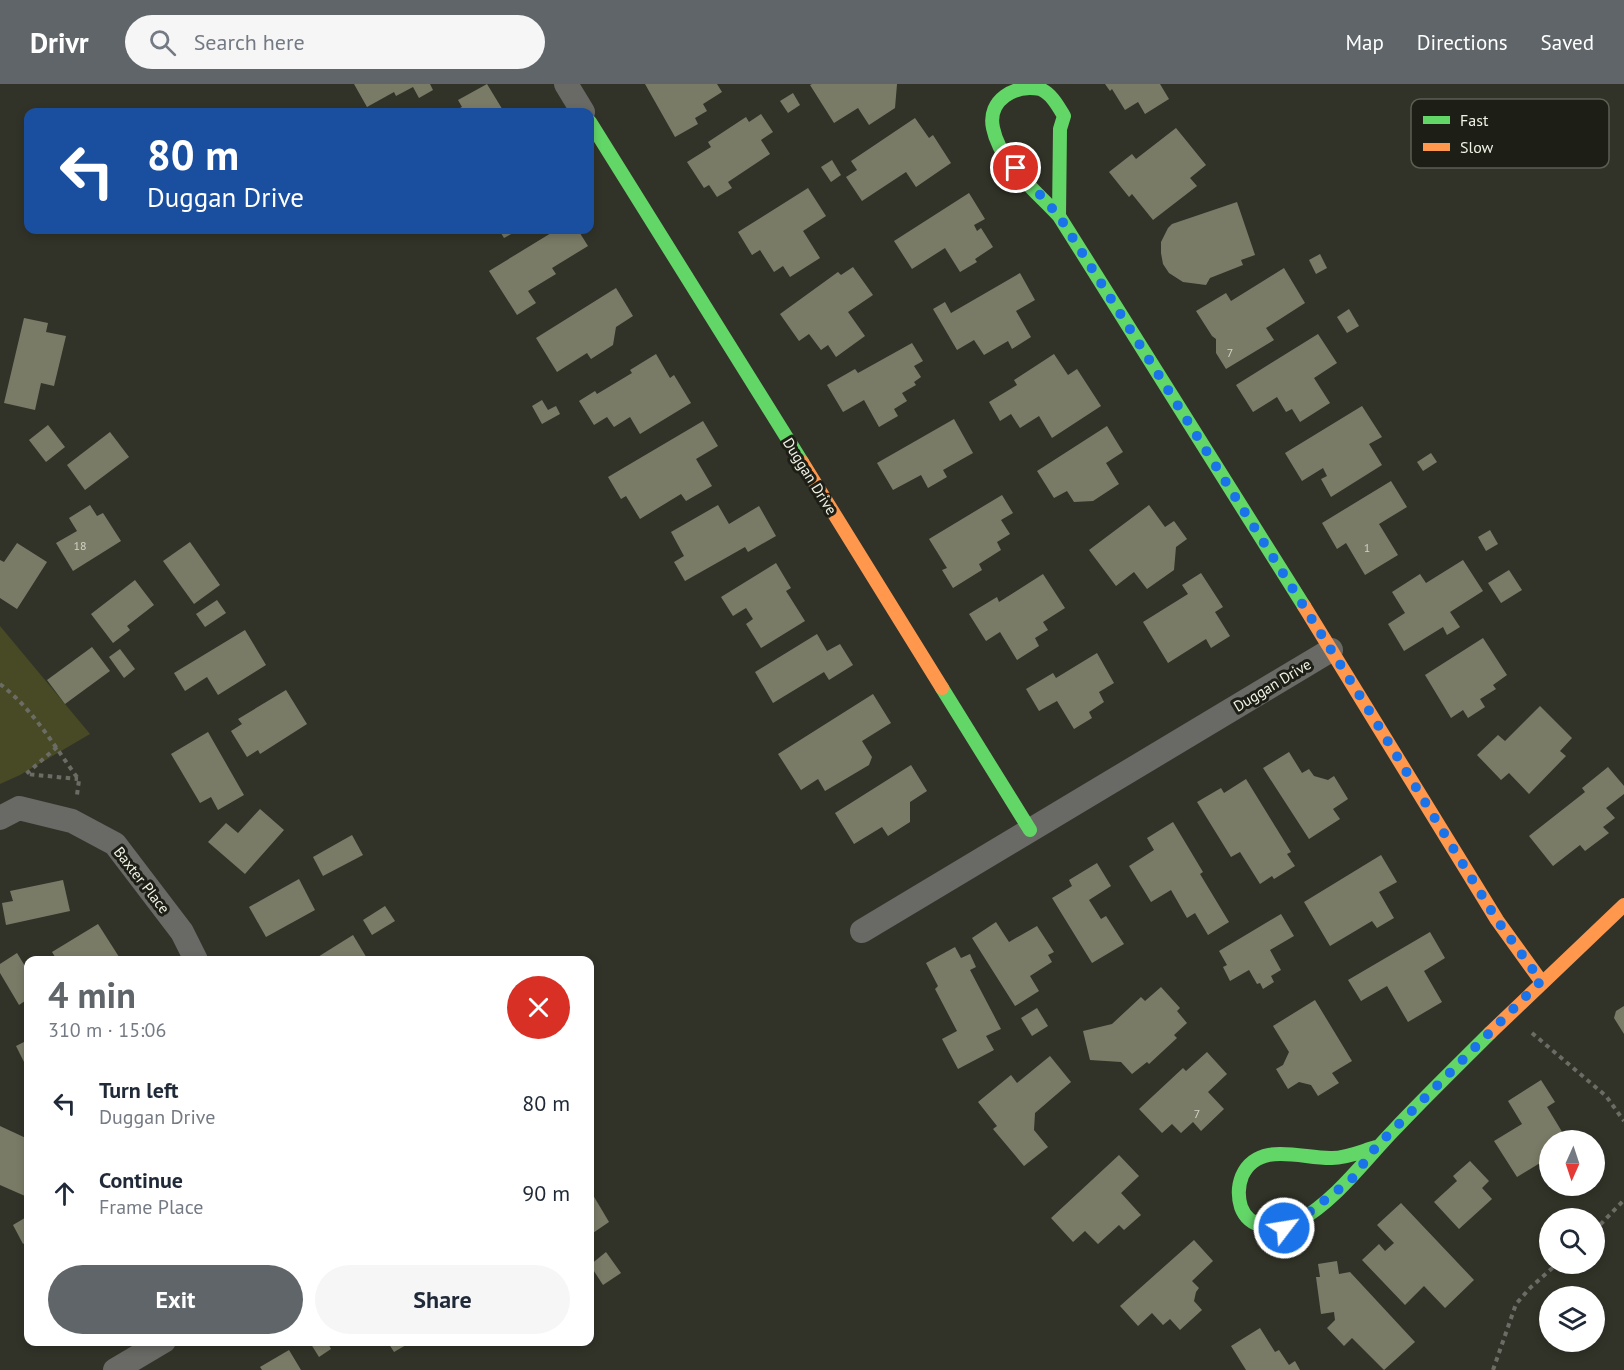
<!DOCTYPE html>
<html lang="en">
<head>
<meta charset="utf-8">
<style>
  body { margin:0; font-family:"PT Sans",sans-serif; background:#f6f6f7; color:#1f2937; height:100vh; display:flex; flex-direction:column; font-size:22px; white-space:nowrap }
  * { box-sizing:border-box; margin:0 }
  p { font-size:20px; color:#747a83 }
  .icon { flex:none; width:33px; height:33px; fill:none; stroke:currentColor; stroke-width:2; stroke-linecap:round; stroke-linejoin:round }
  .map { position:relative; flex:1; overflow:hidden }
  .drawer { position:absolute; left:24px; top:872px; width:570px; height:390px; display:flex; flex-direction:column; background:#fff; border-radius:12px; box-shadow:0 3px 9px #0003 }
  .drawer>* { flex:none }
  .top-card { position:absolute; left:24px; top:24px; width:570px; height:126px; border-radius:12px; box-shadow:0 3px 9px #0003; background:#1a4fa0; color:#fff; overflow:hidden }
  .needle { width:39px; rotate:183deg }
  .buttons { position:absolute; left:1539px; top:1046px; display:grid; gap:12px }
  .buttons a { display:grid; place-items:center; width:66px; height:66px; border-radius:50%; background:#fff; box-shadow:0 3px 9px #0003; font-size:30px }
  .pin { position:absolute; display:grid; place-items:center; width:51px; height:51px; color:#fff; margin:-26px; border:3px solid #fff; border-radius:50%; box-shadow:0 2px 6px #0007 }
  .me { position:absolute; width:66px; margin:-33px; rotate:59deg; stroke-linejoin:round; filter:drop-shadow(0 0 4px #0008) }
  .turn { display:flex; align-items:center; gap:21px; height:126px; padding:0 24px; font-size:27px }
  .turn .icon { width:78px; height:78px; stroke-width:2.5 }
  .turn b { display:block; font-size:42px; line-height:51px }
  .round { display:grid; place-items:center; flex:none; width:63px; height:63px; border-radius:32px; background:#f6f6f7 }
  .headline { display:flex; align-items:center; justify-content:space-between; height:102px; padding:0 24px }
  h1 { font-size:36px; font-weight:700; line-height:45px; color:#5f6568 }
  .primary-button { display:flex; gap:12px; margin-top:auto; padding:12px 24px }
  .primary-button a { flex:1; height:69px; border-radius:36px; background:#5f6568; color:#fff; font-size:24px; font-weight:700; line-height:69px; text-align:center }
  .primary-button a+a { background:#f6f6f7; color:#1f2937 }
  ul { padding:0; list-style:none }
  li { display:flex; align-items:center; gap:18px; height:90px; padding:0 24px }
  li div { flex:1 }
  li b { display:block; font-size:22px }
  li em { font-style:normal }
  header { display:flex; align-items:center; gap:36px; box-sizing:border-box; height:84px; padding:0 30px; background:#5f6568; color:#fff }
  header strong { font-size:28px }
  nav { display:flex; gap:33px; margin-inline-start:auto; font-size:21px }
  .search { width:420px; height:54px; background:#f6f6f7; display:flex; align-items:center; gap:15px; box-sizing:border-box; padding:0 21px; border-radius:33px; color:#747a83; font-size:22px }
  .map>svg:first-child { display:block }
</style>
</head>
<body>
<header>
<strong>Drivr</strong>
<div class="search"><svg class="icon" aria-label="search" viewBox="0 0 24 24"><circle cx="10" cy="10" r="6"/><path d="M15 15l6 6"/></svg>Search here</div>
<nav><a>Map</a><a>Directions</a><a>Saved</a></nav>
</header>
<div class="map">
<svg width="1624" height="1286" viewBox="0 0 1624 1286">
  <rect width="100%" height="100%" fill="#323328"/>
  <polygon fill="#484a25" points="0,542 90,650 20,691 0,700"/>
  <g fill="#7a7b67">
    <polygon points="354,0 430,0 433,6 419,14 413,3 396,12 394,8 367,23"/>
    <polygon points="487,0 504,28 452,28 462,23 458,16"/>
    <polygon points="645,0 717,0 722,8 703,20 707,27 695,34 698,40 675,53"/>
    <polygon points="812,0 897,0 895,24 869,41 858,24 834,39 810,1"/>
    <polygon points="1105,0 1160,0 1169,15 1145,30 1138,18 1125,26 1112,5 1110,7"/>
    <polygon points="793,9 800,21 788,29 780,17"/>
    <polygon points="761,30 773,48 761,56 770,70 728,98 732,104 717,113 709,101 704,104 687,78 711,63 708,58 746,33 749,38"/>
    <polygon points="915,34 929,54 933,51 951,79 916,103 906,88 862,117 846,93 857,86 851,77"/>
    <polygon points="1176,44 1206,81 1190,94 1197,102 1153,136 1132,110 1129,113 1109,88 1132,70 1136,75"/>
    <polygon points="832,76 841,91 831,98 821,83"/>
    <polygon points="808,104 826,132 803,147 820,174 790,193 783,182 774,188 760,166 752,171 738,148"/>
    <polygon points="969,109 985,135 974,141 977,147 981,144 993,163 975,175 977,178 960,188 945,164 912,185 894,157"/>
    <polygon points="1237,118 1255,171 1241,176 1243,181 1210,194 1206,201 1183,198 1169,189 1163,180 1161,169 1161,158 1168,144 1172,140"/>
    <polygon points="499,146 519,146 504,154"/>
    <polygon points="556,146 578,146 588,162 552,184 556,190 528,207 536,219 517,231 489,187"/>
    <polygon points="1320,170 1327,184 1316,190 1309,176"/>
    <polygon points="853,183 873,211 848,228 865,252 836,273 828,261 821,266 809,250 799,257 780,230 838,188 841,191"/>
    <polygon points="1284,184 1305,219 1266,244 1274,256 1226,285 1216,269 1216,255 1212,252 1196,227 1226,209 1231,217"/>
    <polygon points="1020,189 1035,216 1016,227 1031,253 1012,265 1008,257 984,271 974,256 957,266 933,225 945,218 951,229"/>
    <polygon points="616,204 633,232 616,243 613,261 591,275 587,269 557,288 536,254"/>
    <polygon points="1349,225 1359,242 1347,249 1337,233"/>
    <polygon points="24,234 48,239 46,248 66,252 54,302 41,299 35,326 4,319"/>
    <polygon points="1318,250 1337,279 1314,294 1330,319 1300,338 1292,325 1286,328 1277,313 1253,328 1236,301"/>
    <polygon points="912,259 923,277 914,282 921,293 914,298 916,301 902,309 907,317 894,325 898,332 879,343 864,316 843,328 827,301 855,285 858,289"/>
    <polygon points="656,270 670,294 674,291 691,319 640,350 630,333 614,343 607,333 594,341 579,317 595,307 597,310 632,289 630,286"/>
    <polygon points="1054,270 1068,291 1077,285 1101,322 1052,354 1039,332 1020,344 1011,330 1000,337 989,318 1017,301 1014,296"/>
    <polygon points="542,316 548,326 556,322 560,330 542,340 532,322"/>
    <polygon points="1362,322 1382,353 1369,360 1382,381 1331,413 1321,395 1327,392 1323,384 1302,397 1285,369"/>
    <polygon points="954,335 973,369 943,386 947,393 928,404 921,391 893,406 877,379"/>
    <polygon points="703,337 718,362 696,375 712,402 686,417 681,410 640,435 626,412 621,415 608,393"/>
    <polygon points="48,341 65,363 46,378 29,356"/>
    <polygon points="1107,342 1123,368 1106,379 1119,400 1093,417 1074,418 1067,407 1054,414 1037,387"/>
    <polygon points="110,348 129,373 85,406 67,381"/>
    <polygon points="1431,369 1437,378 1423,387 1417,378"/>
    <polygon points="1391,397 1407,423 1379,440 1398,471 1365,491 1346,459 1337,465 1322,439"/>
    <polygon points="1002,411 1013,429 1001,436 1010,450 997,458 1001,466 979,480 982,486 953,504 942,486 947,484 929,455"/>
    <polygon points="90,421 97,432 103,429 121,457 73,487 56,459 77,447 69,434"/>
    <polygon points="718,421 729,440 759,422 776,452 748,468 745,463 685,497 674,478 684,472 671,448"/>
    <polygon points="1149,421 1165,443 1174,437 1187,455 1176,463 1174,486 1147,505 1134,488 1116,502 1089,466"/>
    <polygon points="1490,446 1498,460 1486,467 1478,453"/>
    <polygon points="190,458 220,501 194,520 163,477"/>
    <polygon points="17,459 47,478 17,525 0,514 0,476 4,478"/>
    <polygon points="1463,476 1483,507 1450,528 1460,543 1447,551 1443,543 1404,567 1388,540 1405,529 1392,508 1420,490 1426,499"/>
    <polygon points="776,479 791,504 786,507 805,537 761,564 746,540 753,535 746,524 733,532 721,513"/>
    <polygon points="1509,486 1522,506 1501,519 1488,499"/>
    <polygon points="1201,489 1223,523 1215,528 1230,552 1211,564 1206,555 1168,579 1143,538 1188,510 1182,501"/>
    <polygon points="1043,490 1065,524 1043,538 1048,546 1035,554 1039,562 1017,576 1000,548 986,557 969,530 997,513 999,518"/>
    <polygon points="135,496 154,521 127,542 130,546 113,559 91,530"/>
    <polygon points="217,516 226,529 205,543 196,530"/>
    <polygon points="245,546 266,581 218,611 207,593 185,607 174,589"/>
    <polygon points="817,550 827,567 840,560 853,581 829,596 824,588 773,619 755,588"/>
    <polygon points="1483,554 1507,591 1493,601 1496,605 1480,615 1485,623 1468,634 1463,626 1451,634 1425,591"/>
    <polygon points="92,563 110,587 65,620 47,596"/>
    <polygon points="120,565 135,585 124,594 109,573"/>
    <polygon points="1097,569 1114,599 1099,608 1104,618 1089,628 1092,634 1074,645 1057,617 1039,627 1026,605 1053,589 1056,594"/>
    <polygon points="286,606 307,640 260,670 258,666 247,673 231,647 242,640 238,635"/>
    <polygon points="873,610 891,639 862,657 872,673 869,681 825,707 818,695 801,706 778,670"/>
    <polygon points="1540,622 1572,654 1560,667 1566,672 1529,710 1509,689 1501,696 1477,671 1498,651 1505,657"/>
    <polygon points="208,648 244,711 218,726 211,713 200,719 171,670"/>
    <polygon points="1289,668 1302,689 1309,685 1314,692 1328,696 1334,692 1348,715 1333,725 1340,735 1309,755 1263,684"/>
    <polygon points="911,681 927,707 910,718 910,738 888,752 882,743 854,760 835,729"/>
    <polygon points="1608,683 1624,702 1624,710 1606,724 1615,734 1603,743 1609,749 1585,767 1580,761 1553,782 1529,752 1585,708 1582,704"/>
    <polygon points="1246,695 1291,768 1287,770 1295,782 1274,795 1272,792 1260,800 1240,768 1231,773 1197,718 1221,704 1224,709"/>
    <polygon points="260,725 284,746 245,790 208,758 226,739 238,749"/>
    <polygon points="1173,738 1203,788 1200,790 1229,838 1208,851 1195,829 1187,834 1171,806 1151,818 1129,782 1154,766 1147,754"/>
    <polygon points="352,751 363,771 323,792 313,773"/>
    <polygon points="1381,771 1397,798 1379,808 1394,834 1377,844 1372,837 1330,862 1304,818"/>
    <polygon points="1097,779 1111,802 1089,816 1101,835 1106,832 1124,860 1092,879 1052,814 1072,802 1069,796"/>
    <polygon points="299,795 315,826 266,853 249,823"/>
    <polygon points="63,796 70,827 6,841 2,819 13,817 10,807"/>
    <polygon points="385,822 395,837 372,851 363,836"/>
    <polygon points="1281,830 1294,852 1270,866 1281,886 1271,892 1274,898 1263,905 1260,899 1257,900 1249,886 1230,897 1223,883 1227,881 1219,867"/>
    <polygon points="996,838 1009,858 1037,842 1054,868 1048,871 1052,878 1030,892 1039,907 1015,922 972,854"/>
    <polygon points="98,840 121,876 57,876 52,868"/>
    <polygon points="1430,848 1445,874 1424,887 1442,918 1408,938 1387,902 1361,917 1348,896"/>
    <polygon points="353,851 368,876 313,876"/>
    <polygon points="955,863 961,874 970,870 976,883 970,886 1001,945 986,952 994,966 958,985 942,955 957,947 935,905 938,902 926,879"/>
    <polygon points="17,869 28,887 28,915 19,921 0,889 0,880"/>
    <polygon points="1161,903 1180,924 1177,927 1187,939 1174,951 1177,954 1149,980 1147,978 1132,990 1121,978 1090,976 1083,947 1112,940 1141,913 1145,917"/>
    <polygon points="1315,916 1352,977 1332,989 1339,999 1318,1012 1311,1001 1299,998 1288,1005 1276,985 1283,981 1289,968 1273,942"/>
    <polygon points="1624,922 1624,950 1614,934 1616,927"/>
    <polygon points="1037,924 1048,942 1032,952 1021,934"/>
    <polygon points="28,956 28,986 16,962"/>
    <polygon points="1207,968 1227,990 1208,1008 1224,1025 1201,1047 1193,1038 1181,1049 1172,1040 1162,1049 1139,1025 1183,984 1186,987"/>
    <polygon points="1050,972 1071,998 1035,1029 1034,1046 1048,1063 1024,1082 993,1045 997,1042 978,1018 1011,991 1017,999"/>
    <polygon points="1541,996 1555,1018 1547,1023 1567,1056 1550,1056 1550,1073 1517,1093 1494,1057 1522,1040 1508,1017"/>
    <polygon points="0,1042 28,1055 28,1103 25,1112 0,1101"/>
    <polygon points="1119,1071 1139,1092 1121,1109 1141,1131 1124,1146 1119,1141 1098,1160 1085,1147 1073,1158 1051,1134"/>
    <polygon points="1470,1077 1489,1097 1482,1104 1492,1115 1459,1145 1434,1118 1457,1097 1453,1092"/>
    <polygon points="590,1106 609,1138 590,1151"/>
    <polygon points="1401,1119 1474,1196 1445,1224 1424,1202 1405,1221 1362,1176 1379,1160 1385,1167 1394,1159 1377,1141"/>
    <polygon points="28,1132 28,1157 23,1160 13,1141"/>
    <polygon points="1194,1156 1213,1177 1192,1197 1199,1204 1196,1208 1194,1217 1202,1226 1180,1246 1170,1235 1163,1241 1152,1229 1138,1242 1120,1222"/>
    <polygon points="606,1168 621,1189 603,1201 590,1181"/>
    <polygon points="1337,1177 1339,1190 1350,1188 1415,1258 1384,1286 1352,1254 1344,1262 1327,1244 1335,1236 1334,1228 1321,1230 1316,1193 1320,1193 1318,1180"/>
    <polygon points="1260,1244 1275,1268 1279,1266 1289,1281 1295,1277 1300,1286 1246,1286 1231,1262"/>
    <polygon points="309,1257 327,1257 331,1265 319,1273"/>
    <polygon points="387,1257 413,1257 394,1268"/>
    <polygon points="289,1266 301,1286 262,1286 260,1283"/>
  </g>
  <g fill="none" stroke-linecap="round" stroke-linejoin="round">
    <g stroke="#6c6c66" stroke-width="4" stroke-dasharray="4.5 4.5" stroke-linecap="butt">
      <path d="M 0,600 C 34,626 54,662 79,696 L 77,711"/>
      <polyline points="57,663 26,690 78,695"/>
      <polyline points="1532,949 1606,1012 1624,1037"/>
      <polyline points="1594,1147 1624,1116"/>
      <polyline points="1493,1286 1516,1220 1531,1203 1558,1179"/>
    </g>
    <g stroke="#696a65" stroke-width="24">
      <polyline points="566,0 583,28"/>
      <polyline points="0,734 19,724 72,737 115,760 182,848 196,876"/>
      <polyline points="862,847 1331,566"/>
      <polyline points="115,1286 164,1257"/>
    </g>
    <g stroke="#63d668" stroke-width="14">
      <polyline points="590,38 802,378"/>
      <path d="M 1059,132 L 1060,45 L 1064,32 C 1058,22 1051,9 1040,5 C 1015,0 987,16 993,44 C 1000,79 1036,107 1059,132 L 1304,522"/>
      <polyline points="942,604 1030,746"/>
      <path d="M 1376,1063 C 1362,1067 1347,1074 1332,1074 C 1302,1075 1258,1056 1242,1092 C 1238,1102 1238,1113 1241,1123 C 1245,1134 1253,1140 1264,1142 C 1276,1145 1289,1143 1299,1137 C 1337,1115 1364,1077 1394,1046 C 1425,1013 1458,981 1490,949"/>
    </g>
    <g stroke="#ff974d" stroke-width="14">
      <polyline points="802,378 942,604"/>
      <polyline points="1304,522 1497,836 1541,897"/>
      <polyline points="1490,949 1624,821"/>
    </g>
  </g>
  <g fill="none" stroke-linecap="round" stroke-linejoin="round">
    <polyline stroke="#1a73e8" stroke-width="10" stroke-dasharray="0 18" points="1016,84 1059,132 1365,620 1497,836 1541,897 1376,1063 1351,1096 1299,1136 1284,1144"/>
  </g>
  <g text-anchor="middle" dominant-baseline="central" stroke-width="6" stroke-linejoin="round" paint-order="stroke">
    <g font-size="12" fill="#d2d4c6">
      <text x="1230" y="268">7</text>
      <text x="80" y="461">18</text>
      <text x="1367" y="463">1</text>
      <text x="1197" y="1029">7</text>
    </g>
    <g font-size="15" fill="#f0f2e6" stroke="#1d1e15">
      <text transform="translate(810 392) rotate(58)">Duggan Drive</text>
      <text transform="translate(1272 601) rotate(-31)">Duggan Drive</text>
      <text transform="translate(142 796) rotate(52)">Baxter Place</text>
    </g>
  </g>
  <rect x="1411" y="15" width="198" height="69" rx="9" fill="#1d1e15" stroke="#5c5e54" stroke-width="1.5"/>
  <rect x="1423" y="32" width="27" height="8" fill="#63d668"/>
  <rect x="1423" y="59" width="27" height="8" fill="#ff974d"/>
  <g font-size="16" fill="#f0f2e6">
    <text x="1460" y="42">Fast</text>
    <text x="1460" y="69">Slow</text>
  </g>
</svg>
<div class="buttons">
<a><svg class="needle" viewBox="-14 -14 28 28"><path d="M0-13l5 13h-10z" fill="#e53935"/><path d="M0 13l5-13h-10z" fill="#747a83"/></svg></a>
<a><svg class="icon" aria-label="search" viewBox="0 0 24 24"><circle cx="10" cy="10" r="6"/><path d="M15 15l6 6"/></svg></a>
<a><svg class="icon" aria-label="layers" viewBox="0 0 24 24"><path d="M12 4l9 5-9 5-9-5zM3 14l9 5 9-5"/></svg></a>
</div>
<div class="pin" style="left:1016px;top:84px;background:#d93025"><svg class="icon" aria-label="arrive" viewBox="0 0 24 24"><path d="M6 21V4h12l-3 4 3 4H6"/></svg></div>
<svg class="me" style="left:1284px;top:1144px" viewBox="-20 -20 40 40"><circle r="17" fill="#1a73e8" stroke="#fff" stroke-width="3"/><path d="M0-11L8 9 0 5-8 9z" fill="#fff"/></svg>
<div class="top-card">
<div class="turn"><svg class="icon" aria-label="left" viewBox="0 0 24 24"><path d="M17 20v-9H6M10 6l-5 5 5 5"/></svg><div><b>80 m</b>Duggan Drive</div></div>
</div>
<section class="drawer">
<div class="headline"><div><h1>4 min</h1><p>310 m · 15:06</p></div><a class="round" style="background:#d93025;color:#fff"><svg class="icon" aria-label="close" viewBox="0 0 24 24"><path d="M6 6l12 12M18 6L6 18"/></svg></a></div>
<ul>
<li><svg class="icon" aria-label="left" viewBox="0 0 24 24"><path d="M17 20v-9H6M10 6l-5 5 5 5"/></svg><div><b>Turn left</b><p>Duggan Drive</p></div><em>80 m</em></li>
<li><svg class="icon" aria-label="ahead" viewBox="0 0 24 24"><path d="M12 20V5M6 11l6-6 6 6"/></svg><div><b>Continue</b><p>Frame Place</p></div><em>90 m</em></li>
</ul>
<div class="primary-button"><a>Exit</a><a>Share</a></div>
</section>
</div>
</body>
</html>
